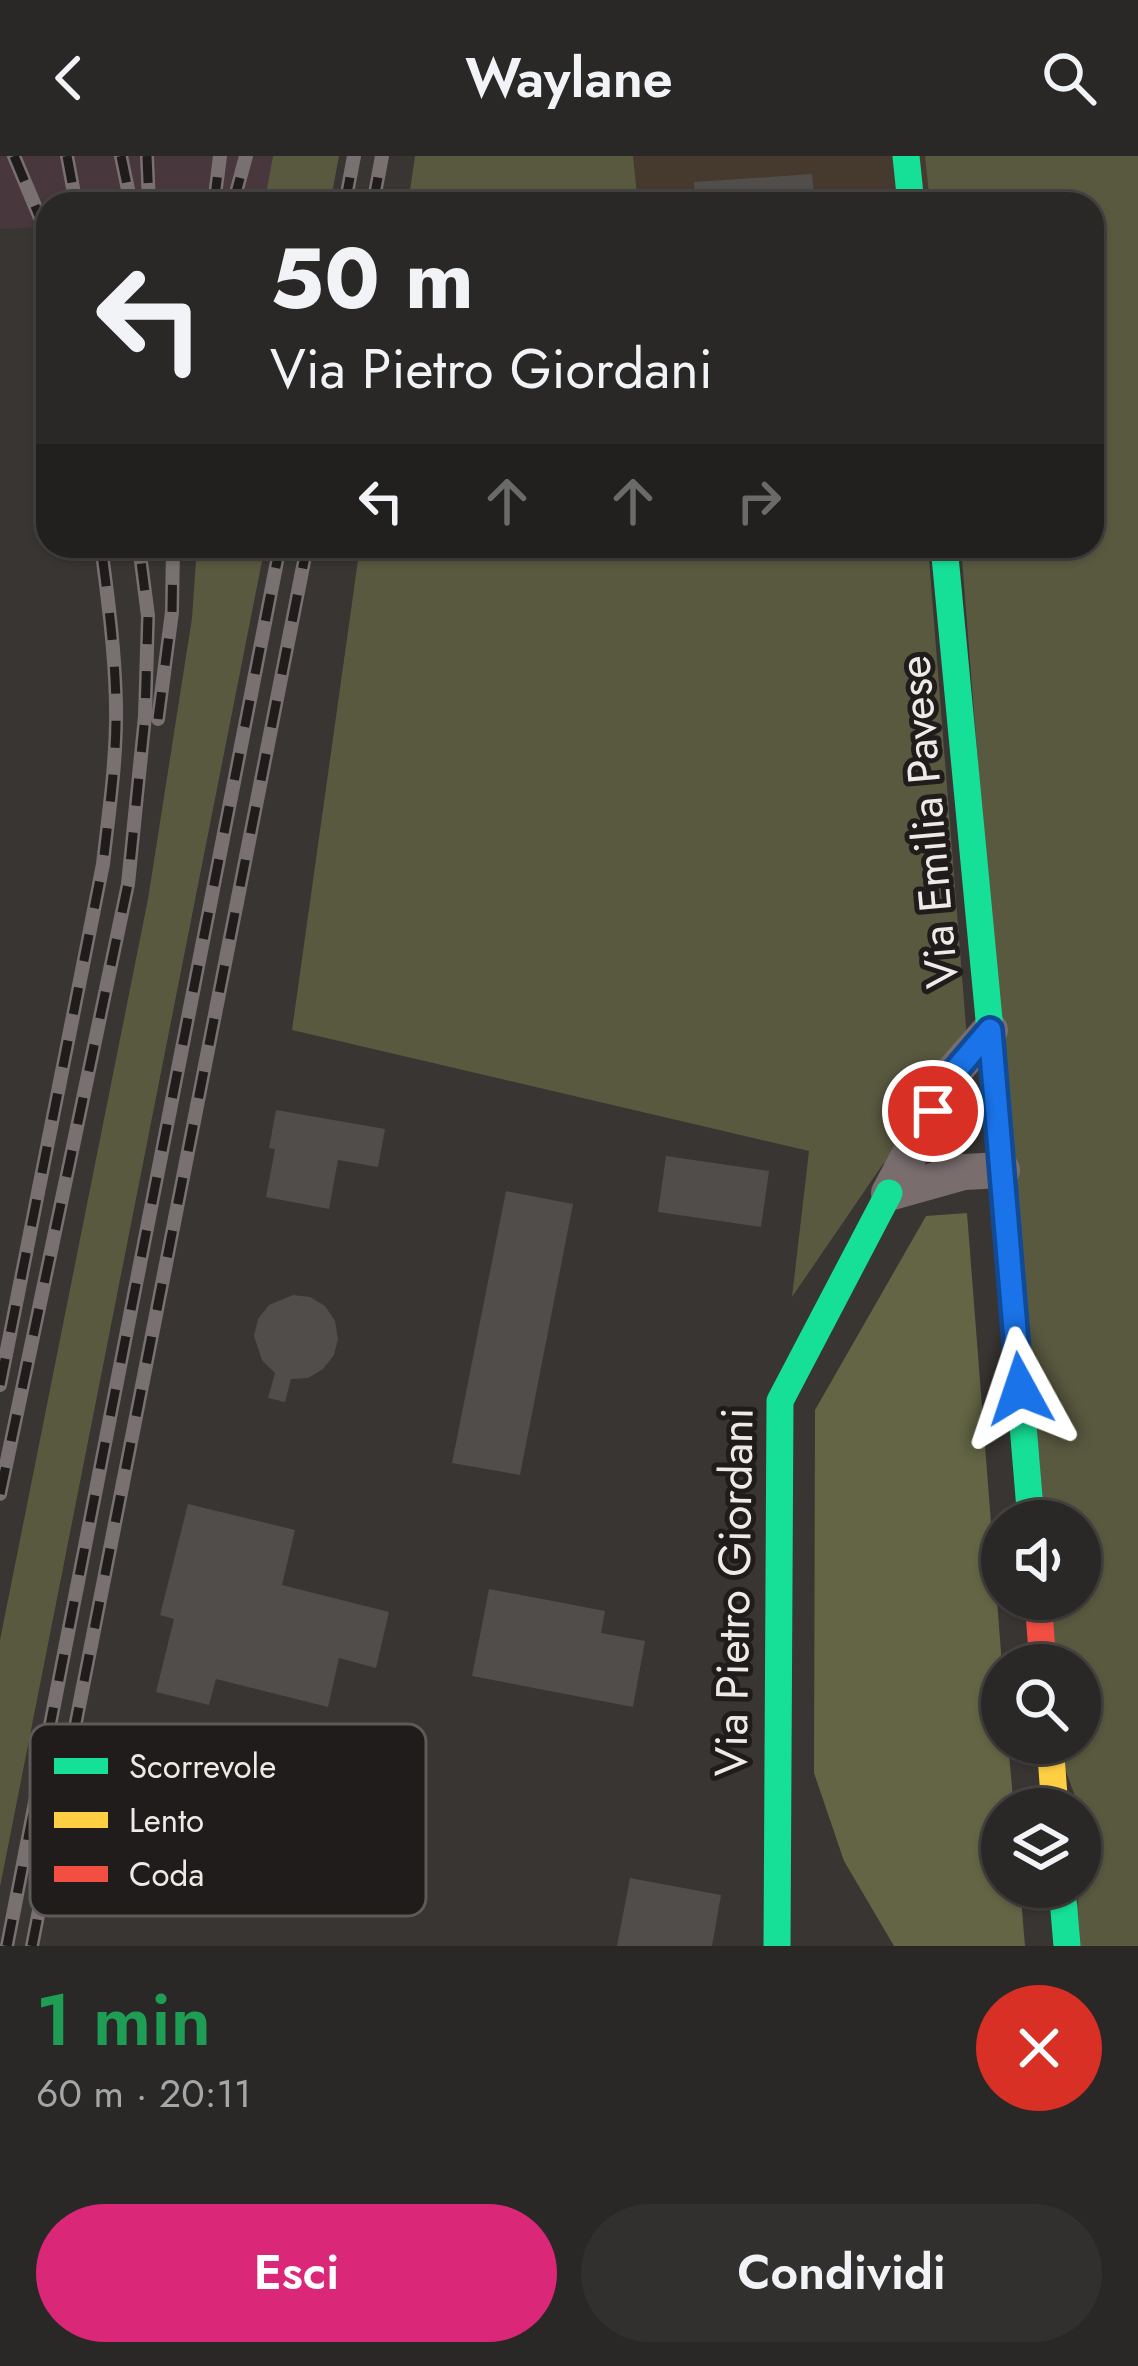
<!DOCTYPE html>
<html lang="it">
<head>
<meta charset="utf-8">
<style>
  body { margin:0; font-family:Jost,sans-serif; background:#32302e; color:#f1f3f6; height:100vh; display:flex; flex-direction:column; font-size:45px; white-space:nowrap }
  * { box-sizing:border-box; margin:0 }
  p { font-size:39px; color:#a5a6a7 }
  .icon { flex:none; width:66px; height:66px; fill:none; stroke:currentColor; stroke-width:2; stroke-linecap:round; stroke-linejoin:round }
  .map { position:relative; height:1790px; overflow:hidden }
  .sheet { display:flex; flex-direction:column; background:#2a2826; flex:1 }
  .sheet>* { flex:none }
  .top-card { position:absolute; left:36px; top:36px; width:1068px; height:366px; border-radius:36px; box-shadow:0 3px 9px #0004,0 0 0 3px #464443; background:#2a2826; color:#f1f3f6; overflow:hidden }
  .controls { position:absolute; left:981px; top:1344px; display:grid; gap:24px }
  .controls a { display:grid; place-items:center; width:120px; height:120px; border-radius:50%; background:#2a2826; box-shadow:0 3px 9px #0004,0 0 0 3px #464443; font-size:60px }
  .pin { position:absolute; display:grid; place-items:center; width:102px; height:102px; color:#fff; margin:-51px; border:6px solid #fff; border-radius:50%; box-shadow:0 3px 12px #0007 }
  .me { position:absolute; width:132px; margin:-66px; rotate:355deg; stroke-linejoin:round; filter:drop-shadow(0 0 9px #0008) }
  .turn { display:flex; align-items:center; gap:42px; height:252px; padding:0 36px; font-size:54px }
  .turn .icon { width:156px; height:156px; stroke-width:2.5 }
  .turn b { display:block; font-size:84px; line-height:102px }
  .lanes { display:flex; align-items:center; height:114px; padding:0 36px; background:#0003; justify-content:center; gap:60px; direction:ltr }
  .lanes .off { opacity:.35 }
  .round { display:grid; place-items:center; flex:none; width:126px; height:126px; border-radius:63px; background:#32302e }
  .headline { display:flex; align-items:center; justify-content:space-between; height:204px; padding:0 36px }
  h1 { font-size:72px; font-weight:600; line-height:90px; color:#1e9e55 }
  .primary-button { display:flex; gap:24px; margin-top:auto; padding:24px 36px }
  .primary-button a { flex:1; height:138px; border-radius:72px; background:#db2777; color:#fff; font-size:48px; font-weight:600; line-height:138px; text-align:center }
  .primary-button a+a { background:#32302e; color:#f1f3f6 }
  header { display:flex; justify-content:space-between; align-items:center; height:156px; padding:0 36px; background:#2a2826; font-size:54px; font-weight:600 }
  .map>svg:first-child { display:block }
</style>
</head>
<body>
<header><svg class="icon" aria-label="back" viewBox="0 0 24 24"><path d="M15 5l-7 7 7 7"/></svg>Waylane<svg class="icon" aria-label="search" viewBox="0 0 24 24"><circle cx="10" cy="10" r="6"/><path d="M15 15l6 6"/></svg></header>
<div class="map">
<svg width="1138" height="1790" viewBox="0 0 1138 1790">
  <rect width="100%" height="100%" fill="#383532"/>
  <polygon fill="#46392d" points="633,0 925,0 930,48 638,48"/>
  <polygon fill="#48373d" points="0,0 273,0 264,48 48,48 48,71 0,73"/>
  <g fill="#595940">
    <polygon points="273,0 339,0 330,48 264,48"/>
    <polygon points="415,0 633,0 638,48 408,48"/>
    <polygon points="925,0 1138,0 1138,1790 1071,1790 1080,1731 1080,1653 1055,1587 1080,1587 1080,1509 1049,1509 1043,1443 1080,1443 1080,1365 1037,1365 961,390 1092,390 1092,48 930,48"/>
    <polygon points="197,390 265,390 0,1731 0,1484 148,743 192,462"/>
    <polygon points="360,390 928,390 974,972 883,1008 792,1141 809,995 292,874"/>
  </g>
  <polygon fill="#636545" points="967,1057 1002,1509 1002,1587 1008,1587 1014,1653 1002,1653 1002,1731 1020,1731 1025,1790 894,1790 844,1705 814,1617 815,1254 926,1060"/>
  <g fill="#504d4b">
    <polygon points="812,18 815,48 695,48 694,26"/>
    <polygon points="276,954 385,973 378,1011 338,1004 329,1053 266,1041 275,993 269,992"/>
    <polygon points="666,1000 769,1015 761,1071 658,1056"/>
    <polygon points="506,1035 573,1048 520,1319 452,1307"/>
    <polygon points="293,1139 310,1141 325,1150 335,1165 338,1183 334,1199 323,1213 308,1222 291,1223 285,1246 268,1242 275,1217 262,1204 254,1180 258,1163 269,1149"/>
    <polygon points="188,1348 295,1374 282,1429 389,1456 376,1512 339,1502 328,1551 216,1523 209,1549 156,1536 174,1463 160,1459"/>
    <polygon points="489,1433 605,1455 601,1477 645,1485 633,1551 472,1520"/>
    <polygon points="630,1722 721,1739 712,1790 617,1790"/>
  </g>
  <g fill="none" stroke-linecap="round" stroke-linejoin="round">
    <polyline stroke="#796d6e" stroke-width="36" points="990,874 955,914 889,1037 964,1016 1002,1014"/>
    <g stroke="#16e098" stroke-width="27">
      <polyline points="906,0 911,48"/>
      <polyline points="944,390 990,874 1031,1365"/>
      <polyline points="1062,1731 1067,1790"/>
      <polyline points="777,1790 780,1245 889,1037"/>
    </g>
    <polyline stroke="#ffcf43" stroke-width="27" points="1050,1587 1055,1653"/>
    <polyline stroke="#f24e42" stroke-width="27" points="1038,1443 1043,1509"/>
    <g stroke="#797171" stroke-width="14">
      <g id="rail">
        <polyline points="14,0 48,81"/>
        <polyline points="67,0 76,48"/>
        <polyline points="121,0 131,48"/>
        <polyline points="147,0 149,48"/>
        <polyline points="214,48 220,0"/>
        <polyline points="233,48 246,0"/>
        <polyline points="345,48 354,0"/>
        <polyline points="373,48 382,0"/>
        <polyline points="158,563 172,456 173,390"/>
        <path d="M 0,1229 L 103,708 C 109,655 117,602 116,549 C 115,495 108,443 101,390"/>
        <polyline points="0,1338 128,728 145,560 148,460 139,390"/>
        <polyline points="7,1790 280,390"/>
        <polyline points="32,1790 307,390"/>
      </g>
    </g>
    <use href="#rail" stroke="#1f1c1b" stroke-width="9" stroke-dasharray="27" stroke-linecap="butt"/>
  </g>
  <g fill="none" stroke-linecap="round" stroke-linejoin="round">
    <g stroke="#114b97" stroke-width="30">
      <polyline id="route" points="933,955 956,914 990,874 1020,1233"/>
    </g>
    <use href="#route" stroke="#1a73e8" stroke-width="21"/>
  </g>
  <g text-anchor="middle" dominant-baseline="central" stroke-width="10" stroke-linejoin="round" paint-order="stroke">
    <g font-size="45" fill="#eeeae7" stroke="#1f1c1b">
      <text transform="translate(928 666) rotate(-95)">Via Emilia Pavese</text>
      <text transform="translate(734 1436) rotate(-89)">Via Pietro Giordani</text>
    </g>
  </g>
  <rect x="30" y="1568" width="396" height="192" rx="18" fill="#1f1c1b" stroke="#5d5a58" stroke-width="3"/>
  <rect x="54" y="1602" width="54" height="16" fill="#16e098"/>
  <rect x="54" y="1656" width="54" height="16" fill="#ffcf43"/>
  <rect x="54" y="1710" width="54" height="16" fill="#f24e42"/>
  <g font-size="33" fill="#eeeae7">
    <text x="129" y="1622">Scorrevole</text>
    <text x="129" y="1676">Lento</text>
    <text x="129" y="1730">Coda</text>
  </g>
</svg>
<div class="controls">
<a><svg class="icon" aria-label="sound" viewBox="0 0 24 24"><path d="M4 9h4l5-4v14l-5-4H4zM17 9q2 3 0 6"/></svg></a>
<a><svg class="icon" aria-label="search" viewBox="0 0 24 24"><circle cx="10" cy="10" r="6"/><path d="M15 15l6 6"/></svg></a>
<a><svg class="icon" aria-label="layers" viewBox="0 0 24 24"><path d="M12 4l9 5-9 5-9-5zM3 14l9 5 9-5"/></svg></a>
</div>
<div class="pin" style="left:933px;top:955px;background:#d93025"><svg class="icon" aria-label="arrive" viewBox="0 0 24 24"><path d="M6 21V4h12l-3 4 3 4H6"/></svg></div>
<svg class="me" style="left:1020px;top:1233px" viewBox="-20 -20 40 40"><path d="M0-17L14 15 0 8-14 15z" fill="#1a73e8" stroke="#fff" stroke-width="4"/></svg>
<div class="top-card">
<div class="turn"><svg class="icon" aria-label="left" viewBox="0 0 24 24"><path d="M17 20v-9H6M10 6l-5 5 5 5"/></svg><div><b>50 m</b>Via Pietro Giordani</div></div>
<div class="lanes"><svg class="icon" aria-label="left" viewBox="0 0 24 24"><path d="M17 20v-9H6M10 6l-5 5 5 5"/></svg><svg class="icon off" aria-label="ahead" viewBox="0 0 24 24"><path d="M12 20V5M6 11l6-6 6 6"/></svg><svg class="icon off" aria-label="ahead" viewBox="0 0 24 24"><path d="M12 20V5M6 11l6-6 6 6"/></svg><svg class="icon off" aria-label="right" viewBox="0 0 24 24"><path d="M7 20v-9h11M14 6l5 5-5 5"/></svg></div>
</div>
</div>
<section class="sheet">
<div class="headline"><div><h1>1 min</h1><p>60 m · 20:11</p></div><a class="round" style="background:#d93025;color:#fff"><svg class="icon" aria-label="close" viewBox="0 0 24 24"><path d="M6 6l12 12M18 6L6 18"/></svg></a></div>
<div class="primary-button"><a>Esci</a><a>Condividi</a></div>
</section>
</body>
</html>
